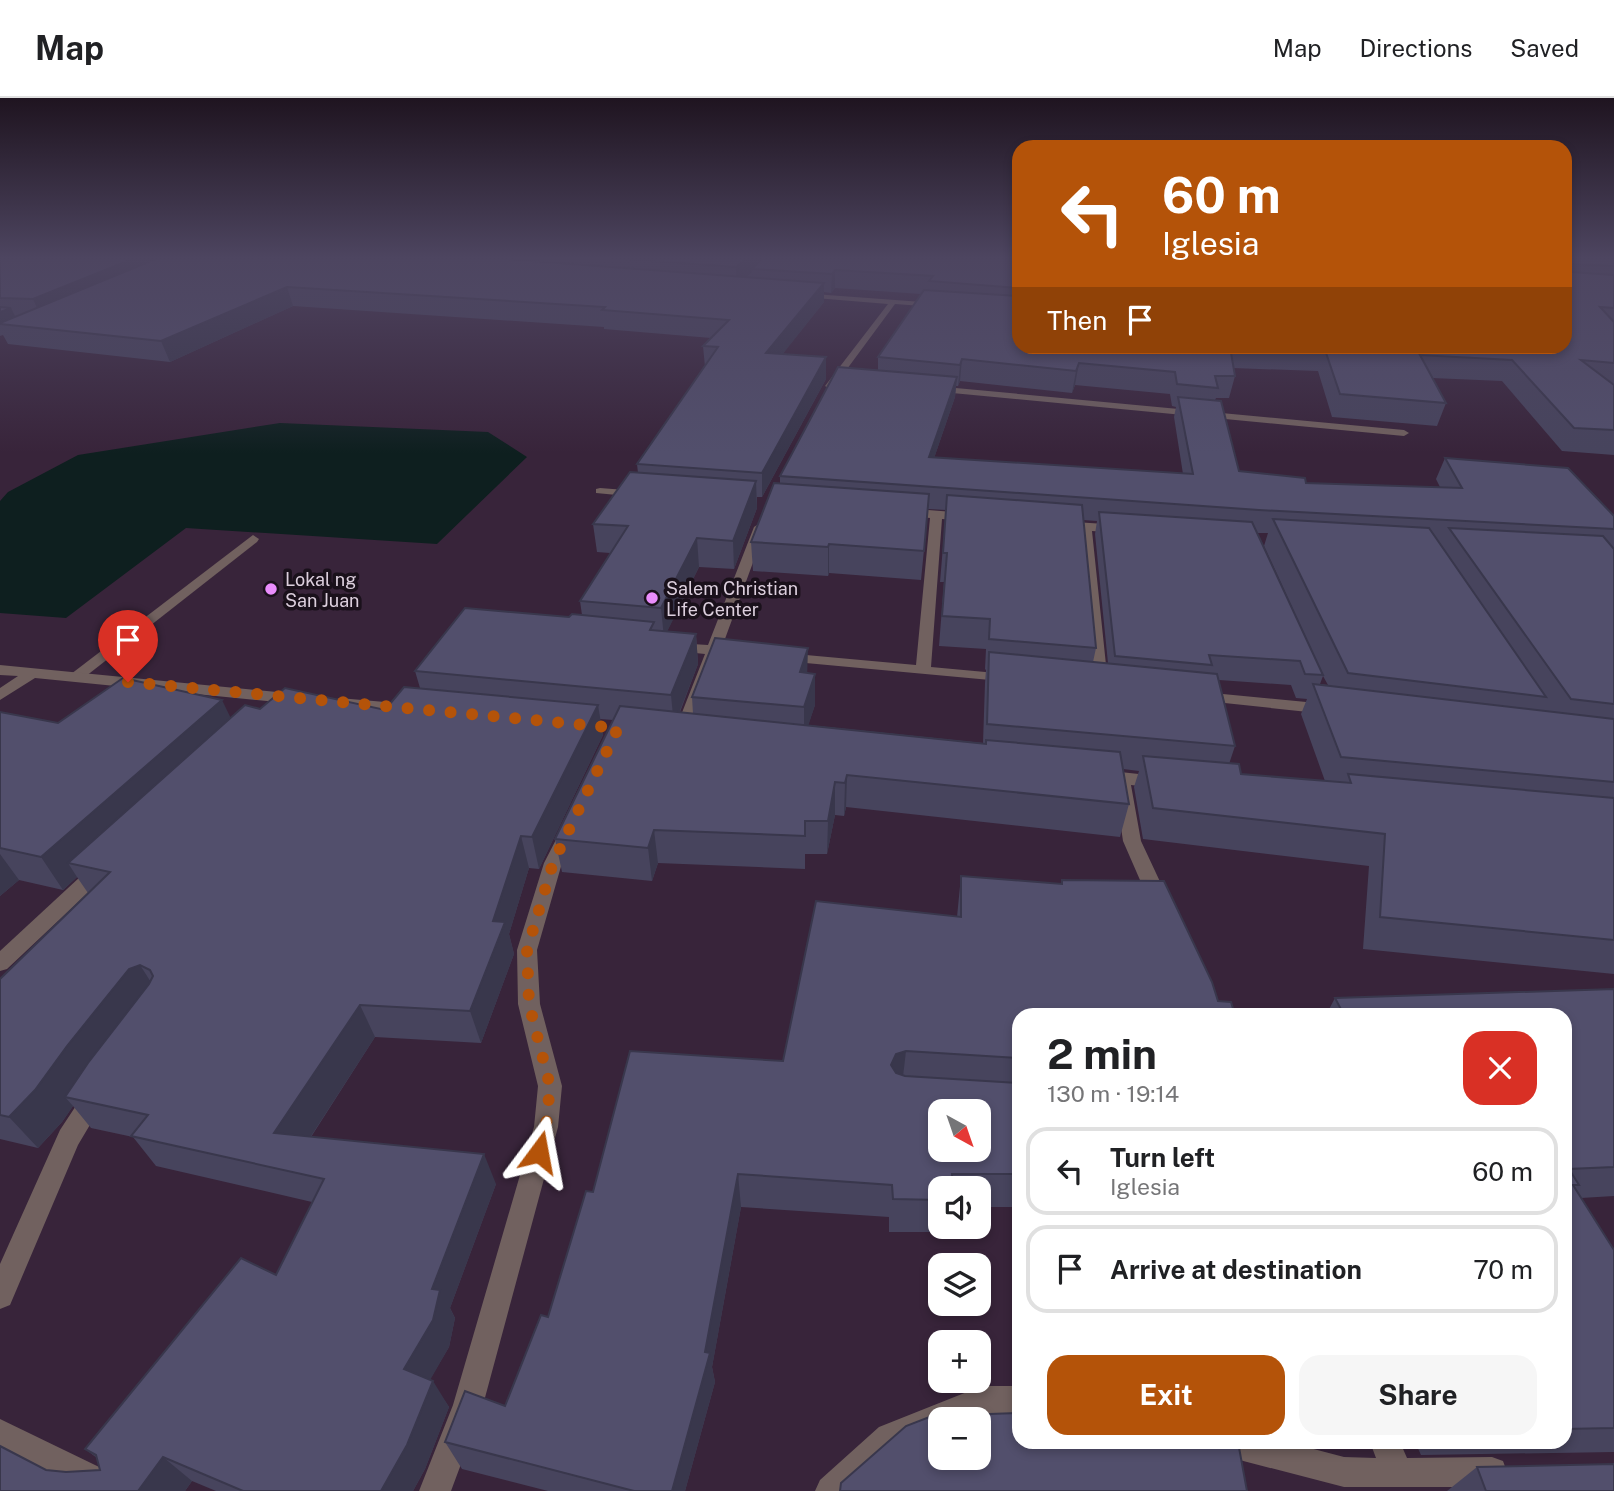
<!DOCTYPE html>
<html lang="en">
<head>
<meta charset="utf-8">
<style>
  body { margin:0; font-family:"Public Sans",sans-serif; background:#f6f6f6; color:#202124; height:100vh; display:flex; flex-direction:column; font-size:26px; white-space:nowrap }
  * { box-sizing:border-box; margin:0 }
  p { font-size:23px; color:#757577 }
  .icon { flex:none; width:38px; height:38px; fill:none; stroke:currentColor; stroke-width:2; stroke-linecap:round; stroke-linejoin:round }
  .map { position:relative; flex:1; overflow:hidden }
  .drawer { position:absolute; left:1012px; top:910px; width:560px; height:441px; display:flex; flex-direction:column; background:#fff; border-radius:21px; box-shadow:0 4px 10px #0003 }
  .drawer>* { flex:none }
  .guide { position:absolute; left:1012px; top:42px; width:560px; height:214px; border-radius:21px; box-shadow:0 4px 10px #0003; background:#b45309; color:#fff; overflow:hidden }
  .needle { width:46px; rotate:140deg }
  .tools { position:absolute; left:928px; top:1001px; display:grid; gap:14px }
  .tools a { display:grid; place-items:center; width:63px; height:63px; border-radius:14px; background:#fff; box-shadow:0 4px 10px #0003; font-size:35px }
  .pin { position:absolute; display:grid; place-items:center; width:60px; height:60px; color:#fff; margin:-72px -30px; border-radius:50% 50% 50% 0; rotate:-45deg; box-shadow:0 0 7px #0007 }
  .pin .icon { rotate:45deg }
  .me { position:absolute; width:77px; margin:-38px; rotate:13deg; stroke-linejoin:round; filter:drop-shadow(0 0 5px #0008) }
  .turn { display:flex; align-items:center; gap:24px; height:147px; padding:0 35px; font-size:32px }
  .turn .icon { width:91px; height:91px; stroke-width:2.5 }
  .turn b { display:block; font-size:49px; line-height:60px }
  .then { display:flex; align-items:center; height:66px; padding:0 35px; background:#0003; gap:14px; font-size:26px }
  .round { display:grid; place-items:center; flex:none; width:74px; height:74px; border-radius:21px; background:#f6f6f6 }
  .summary { display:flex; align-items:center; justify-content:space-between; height:119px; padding:0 35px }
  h1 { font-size:42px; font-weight:700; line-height:52px }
  .button { display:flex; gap:14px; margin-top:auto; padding:14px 35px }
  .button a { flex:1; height:80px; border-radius:21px; background:#b45309; color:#fff; font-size:28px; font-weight:700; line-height:80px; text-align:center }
  .button a+a { background:#f6f6f6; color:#202124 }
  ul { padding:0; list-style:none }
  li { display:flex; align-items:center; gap:21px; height:88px; margin:0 14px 10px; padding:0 21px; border:4px solid #e0e0e0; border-radius:21px }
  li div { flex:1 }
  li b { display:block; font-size:26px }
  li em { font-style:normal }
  header { display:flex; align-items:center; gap:42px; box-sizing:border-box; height:98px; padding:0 35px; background:#fff; border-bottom:2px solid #e0e0e0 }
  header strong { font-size:33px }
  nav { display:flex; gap:38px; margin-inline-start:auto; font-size:24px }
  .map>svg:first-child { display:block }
</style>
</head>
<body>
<header>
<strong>Map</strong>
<nav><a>Map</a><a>Directions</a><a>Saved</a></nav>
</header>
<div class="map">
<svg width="1614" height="1393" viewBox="0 0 1614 1393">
  <rect width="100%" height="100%" fill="#38243a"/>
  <polygon fill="#0e1f1f" points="280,325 488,334 527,359 437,446 186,430 66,520 0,515 0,403 8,394 78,357"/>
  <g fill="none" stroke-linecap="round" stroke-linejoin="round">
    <polygon fill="#71615f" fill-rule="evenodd" points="253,437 259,441 257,444 81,582 71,582 68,579 71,576"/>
    <g fill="#71615f" fill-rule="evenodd">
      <polygon points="800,195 936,205 940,207 936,209 895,206 833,290 830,291 825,288 888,206 803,199"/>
      <polygon points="934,288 1404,332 1409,335 1404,338 931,293 931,289"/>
      <polygon points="600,390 638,393 644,396 638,399 596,395 596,391"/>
      <polygon points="903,410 966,415 972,419 966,423 942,421 931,569 1007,576 1012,578 1015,581 1012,584 784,563 777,559 784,555 916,567 930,420 899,417 897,414"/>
      <polygon points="1060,423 1120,427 1126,431 1120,435 1092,433 1108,586 1105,589 1095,589 1092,586 1079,432 1056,430 1054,427"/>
      <polygon points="760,425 766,429 722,549 737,551 739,554 732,558 719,557 690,635 688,639 676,639 674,635 705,556 676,553 669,549 676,545 708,547 754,429"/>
      <polygon points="0,567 297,596 305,601 297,606 35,580 0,602 0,590 18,578 0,577"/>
      <polygon points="1202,594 1327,606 1335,611 1327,616 1196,602 1194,599 1196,596"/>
      <polygon points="339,600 408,606 416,611 408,616 333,608 331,605"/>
      <polygon points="1102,672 1157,678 1166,684 1157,690 1131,687 1141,743 1170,805 1167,810 1160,812 1153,810 1150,805 1123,743 1115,689 1118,685 1096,682 1093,678"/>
      <polygon points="568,728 574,730 577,734 562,765 537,852 540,906 562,988 558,1029 483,1307 451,1393 419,1393 453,1307 534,1029 538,988 518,906 517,852 544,765 562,730"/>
      <polygon points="101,764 108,766 110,771 108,776 7,871 0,873 0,853 94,766"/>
      <polygon points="95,988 103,991 107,998 78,1047 10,1207 0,1211 0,1166 60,1032 87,991"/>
      <polygon points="982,1288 1018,1288 1018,1316 940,1321 940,1335 900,1351 854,1393 815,1393 820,1382 879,1329"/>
      <polygon points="0,1321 126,1382 131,1393 82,1393 0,1352"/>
      <polygon points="1213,1344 1287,1344 1344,1359 1376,1360 1370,1344 1400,1344 1407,1360 1492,1359 1503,1363 1507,1374 1503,1385 1492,1389 1344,1389 1228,1359 1217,1355"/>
    </g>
  </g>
  <g fill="#47445d" fill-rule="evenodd">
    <path d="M 0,160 L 1018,160 L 1018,248 L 1564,160 L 1614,160 L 1614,357 L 1562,353 L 1502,283 L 1432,280 L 1446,305 L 1437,328 L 1332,319 L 1318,273 L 1233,270 L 1235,278 L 1229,300 L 1216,300 L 1215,302 L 1239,373 L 1306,385 L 1440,389 L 1436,381 L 1445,360 L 1614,418 L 1614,876 L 1363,851 L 1369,768 L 1143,741 L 1134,689 L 1139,673 L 1123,671 L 1129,706 L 1120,739 L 846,709 L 844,718 L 835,717 L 827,756 L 805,756 L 805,771 L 658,765 L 652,783 L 562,774 L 555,741 L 613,622 L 600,621 L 603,637 L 539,771 L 529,770 L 509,836 L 514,856 L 481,945 L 375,939 L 311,1039 L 496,1086 L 450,1210 L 455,1220 L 449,1249 L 430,1281 L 449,1309 L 425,1371 L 413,1393 L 216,1393 L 192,1383 L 185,1393 L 0,1393 L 46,1372 L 66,1374 L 100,1372 L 97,1360 L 85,1351 L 276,1177 L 312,1104 L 156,1068 L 133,1039 L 91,1030 L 73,1008 L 62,1024 L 38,1050 L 0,1041 L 0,881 L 88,795 L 77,779 L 63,792 L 19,782 L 0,798 L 0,614 L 58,625 L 231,620 L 260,611 L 385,612 L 420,590 L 415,573 L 569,519 L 582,517 L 580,503 L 610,455 L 597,454 L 593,426 L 638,375 L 637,366 L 705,269 L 703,248 L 711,240 L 604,231 L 604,229 L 293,208 L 170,264 L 8,246 L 3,237 L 0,238 ZM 835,190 L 921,196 L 878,259 L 878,272 L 780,378 L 780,385 L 751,444 L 753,473 L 828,478 L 829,475 L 921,482 L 928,411 L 946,412 L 940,484 L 944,484 L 939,548 L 986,551 L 985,571 L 986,572 L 985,585 L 983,645 L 808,627 L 815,607 L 815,576 L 807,575 L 692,599 L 693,616 L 680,614 L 698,566 L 696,536 L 667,533 L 699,469 L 734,471 L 757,410 L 757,399 L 762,399 L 826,281 L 782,256 L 824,204 L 824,194 L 831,195 ZM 960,283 L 1072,295 L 1075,287 L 1170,296 L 1172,308 L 1176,309 L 1174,319 L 1183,376 L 934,360 L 955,299 L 956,288 L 958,288 ZM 1083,422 L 1097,423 L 1095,436 L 1108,565 L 1093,564 L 1096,550 ZM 1257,435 L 1268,435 L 1264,448 L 1319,568 ZM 1323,578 L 1328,587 L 1320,586 ZM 1219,582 L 1291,587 L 1296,600 L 1307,601 L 1301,616 L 1325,683 L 1241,676 L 1229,666 L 1235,648 Z"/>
    <polygon points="961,778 1061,786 1062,782 1164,783 1018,917 1018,1109 978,1109 978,1090 940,1090 940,1129 949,1129 948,1134 889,1134 889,1119 741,1109 712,1269 715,1284 685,1393 548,1393 462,1371 445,1344 505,1308 548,1219 593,1094 783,963 957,819"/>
    <polygon points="1614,891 1614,1098 1581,1100 1614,1152 1614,1354 1421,1357 1415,1344 1564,1344 1564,917 1326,917 1335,900"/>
    <polygon points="1477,1369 1614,1393 1447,1393"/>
  </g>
  <g fill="#39374c">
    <polygon points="135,160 153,160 157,172 42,221 33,201"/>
    <polygon points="747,160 768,160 752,171 752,174 737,187 736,169"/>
    <polygon points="835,172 835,190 831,195 832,176"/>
    <polygon points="824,185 824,204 767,276 766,255"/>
    <polygon points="287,189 293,208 170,264 161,243"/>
    <polygon points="11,210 20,228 0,226 0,214"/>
    <polygon points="826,259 826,281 762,399 762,375"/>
    <polygon points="962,261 960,283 958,288 960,267"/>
    <polygon points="1079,265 1075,287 1072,295 1076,273"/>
    <polygon points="957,279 955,299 927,381 929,359"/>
    <polygon points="756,383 757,410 734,471 733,443"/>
    <polygon points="697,440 699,469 664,540 661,510"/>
    <polygon points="829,446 829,475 828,478 828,449"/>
    <polygon points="696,536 698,566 674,628 671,597"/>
    <polygon points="808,550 807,581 800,574"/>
    <polygon points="815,576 815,607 804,641 804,609"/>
    <polygon points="222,602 237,633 68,765 77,779 63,792 41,759"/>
    <polygon points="598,607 603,637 539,771 532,739"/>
    <polygon points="847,677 846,709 844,718 845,685"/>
    <polygon points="835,684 835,717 827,756 828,723"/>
    <polygon points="654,732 658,765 652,783 648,750"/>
    <polygon points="521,738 529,770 509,836 514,856 481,945 470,913 493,823"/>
    <polygon points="0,756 19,782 0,798"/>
    <polygon points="140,867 161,900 65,999 73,1008 62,1024 38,1050 9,1019 129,871"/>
    <polygon points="360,907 375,939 293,1066 274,1035"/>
    <polygon points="906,953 902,987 891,967 896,956"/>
    <polygon points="484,1056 496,1086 450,1210 455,1220 449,1249 421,1298 404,1271 432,1191"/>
    <polygon points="738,1076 741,1109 712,1269 715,1284 685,1393 672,1393 705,1254"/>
    <polygon points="433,1283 449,1309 425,1371 413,1393 381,1393"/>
    <polygon points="163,1359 192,1383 185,1393 138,1393"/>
  </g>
  <g fill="#524f6c" stroke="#39374c" stroke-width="2" fill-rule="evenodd">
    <polygon points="0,160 135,160 33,201 0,200"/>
    <polygon points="158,160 493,160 824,185 766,255 826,259 762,375 637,366 718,249 703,248 729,222 602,212 605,209 287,189 161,243 0,226 0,225"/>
    <polygon points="610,160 747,160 736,169"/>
    <polygon points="763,160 1018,160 1018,190 929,183 933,178 835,172 832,176 752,171"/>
    <polygon points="1564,160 1614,160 1614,168 1570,166 1572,174 1614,177 1614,210 1600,209 1614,224 1614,265 1581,262 1614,287 1614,332 1574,330 1512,262 1420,257 1446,305 1340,296 1325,252 1230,249 1235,278 1215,278 1218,290 1177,286 1175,274 1079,265 1076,273 962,261 960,267 878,259 924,192 1018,198 1018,248 1564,248"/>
    <polygon points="0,209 11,210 0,214"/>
    <polygon points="838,269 957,279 929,359 1193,376 1178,299 1221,303 1239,373 1305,380 1306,385 1462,390 1445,360 1568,370 1614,418 1614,431 1259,412 780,378"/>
    <polygon points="630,374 756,383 733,443 697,440 661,510 580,503 628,428 593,426"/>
    <polygon points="774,385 929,396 924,453 829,446 828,449 751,444"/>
    <polygon points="947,397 1082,407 1096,550 989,541 990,521 942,518 947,455 943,455"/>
    <polygon points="1099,414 1252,424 1323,577 1305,576 1300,563 1209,557 1212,567 1115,558"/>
    <polygon points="1273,421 1429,430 1546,599 1348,575"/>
    <polygon points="1449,430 1603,438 1614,451 1614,606 1571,601"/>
    <polygon points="465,510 569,519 572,516 654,524 650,532 696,536 671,597 415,573"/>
    <polygon points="715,540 808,550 800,574 815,576 804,609 692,599"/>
    <polygon points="989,554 1217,576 1235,648 987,626"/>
    <polygon points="123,580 222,602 41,759 0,750 0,614 58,625"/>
    <polygon points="1313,586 1614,621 1614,684 1341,659"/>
    <polygon points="404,589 598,607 532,739 521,738 493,823 505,824 470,913 360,907 274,1035 484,1056 432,1191 440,1192 433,1222 404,1271 433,1283 407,1347 381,1393 243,1393 163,1359 138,1393 0,1393 0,1348 46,1372 66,1374 100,1372 96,1357 85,1351 241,1160 276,1177 324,1081 131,1038 148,1017 65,999 88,965 149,886 153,878 150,872 140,867 129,871 67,948 35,992 9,1019 0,1017 0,881 110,774 68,765 245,607 260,611 285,590 385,612"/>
    <polygon points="620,608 986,646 986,642 1120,654 1129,706 847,677 845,685 835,684 828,723 805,723 805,738 654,732 648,750 555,741"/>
    <polygon points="1143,658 1239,666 1241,676 1351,685 1348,676 1614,700 1614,842 1380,819 1385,736 1153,710"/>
    <path d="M 961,778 L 1062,786 L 1062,782 L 1164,783 L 1212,884 L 1218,903 L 1231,904 L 1235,917 L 1018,917 L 1018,960 L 906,953 L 896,956 L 891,967 L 896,975 L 905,978 L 1018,985 L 1018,1076 L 952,1076 L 953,1090 L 940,1090 L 940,1102 L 893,1101 L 892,1087 L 738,1076 L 705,1254 L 710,1255 L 672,1393 L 634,1393 L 445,1344 L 465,1293 L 505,1308 L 541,1217 L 548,1219 L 586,1093 L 593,1094 L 630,953 L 783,963 L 816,803 L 961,819 ZM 940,1013 L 978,1013 L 978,1052 L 940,1052 Z"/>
    <polygon points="1614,891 1614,1069 1569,1071 1579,1087 1573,1087 1614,1152 1614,1330 1564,1331 1564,917 1344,917 1335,900"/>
    <path d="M 1018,1315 L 1018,1344 L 1238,1344 L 1247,1393 L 840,1393 L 841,1385 L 906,1328 L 932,1318 ZM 940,1321 L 978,1321 L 978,1360 L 940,1360 Z"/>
    <polygon points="1614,1366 1614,1393 1486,1393 1477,1369"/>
  </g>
  <linearGradient id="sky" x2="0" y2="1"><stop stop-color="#1f1420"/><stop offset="0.45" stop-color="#4d4560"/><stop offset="1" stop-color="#4d4560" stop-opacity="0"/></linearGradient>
  <rect width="1614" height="355" fill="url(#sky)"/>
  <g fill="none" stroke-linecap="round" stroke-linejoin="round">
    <polyline stroke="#b45309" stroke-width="12" stroke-dasharray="0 21.6" points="128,584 618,630 553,765 527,852 529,906 550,988 546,1029 539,1054"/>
  </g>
  <g fill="#ea8dfc" stroke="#1a111b" stroke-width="2.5">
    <circle cx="271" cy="491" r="7"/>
    <circle cx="652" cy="500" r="7"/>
  </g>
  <g text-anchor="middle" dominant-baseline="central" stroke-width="7" stroke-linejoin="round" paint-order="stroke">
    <g font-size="18" fill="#dccfdd" stroke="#1a111b" text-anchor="start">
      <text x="285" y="481">Lokal ng<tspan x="285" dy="21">San Juan</tspan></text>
      <text x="666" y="490">Salem Christian<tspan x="666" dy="21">Life Center</tspan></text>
    </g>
  </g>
</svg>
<div class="tools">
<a><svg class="needle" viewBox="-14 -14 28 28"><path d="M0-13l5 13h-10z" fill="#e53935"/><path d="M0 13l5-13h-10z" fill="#757577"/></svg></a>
<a><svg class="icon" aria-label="sound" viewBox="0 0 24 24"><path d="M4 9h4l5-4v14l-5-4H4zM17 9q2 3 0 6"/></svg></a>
<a><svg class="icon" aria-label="layers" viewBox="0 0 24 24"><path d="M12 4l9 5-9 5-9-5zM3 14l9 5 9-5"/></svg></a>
<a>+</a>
<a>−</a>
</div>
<div class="pin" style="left:128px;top:584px;background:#d93025"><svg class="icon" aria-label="arrive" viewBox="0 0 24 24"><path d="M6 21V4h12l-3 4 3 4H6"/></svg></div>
<svg class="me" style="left:539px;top:1054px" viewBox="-20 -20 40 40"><path d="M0-17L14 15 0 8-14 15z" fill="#b45309" stroke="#fff" stroke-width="4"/></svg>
<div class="guide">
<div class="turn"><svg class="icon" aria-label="left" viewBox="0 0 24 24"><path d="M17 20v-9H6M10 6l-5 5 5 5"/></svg><div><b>60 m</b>Iglesia</div></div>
<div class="then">Then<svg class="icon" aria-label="arrive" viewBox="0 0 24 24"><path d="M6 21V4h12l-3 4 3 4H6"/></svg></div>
</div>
<section class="drawer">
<div class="summary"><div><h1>2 min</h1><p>130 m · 19:14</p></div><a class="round" style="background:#d93025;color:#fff"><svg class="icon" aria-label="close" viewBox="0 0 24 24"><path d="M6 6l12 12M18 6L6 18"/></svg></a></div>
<ul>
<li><svg class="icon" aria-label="left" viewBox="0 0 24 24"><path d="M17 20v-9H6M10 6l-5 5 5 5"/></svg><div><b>Turn left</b><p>Iglesia</p></div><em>60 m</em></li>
<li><svg class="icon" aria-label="arrive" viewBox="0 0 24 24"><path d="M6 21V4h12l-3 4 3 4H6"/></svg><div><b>Arrive at destination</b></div><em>70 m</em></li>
</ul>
<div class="button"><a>Exit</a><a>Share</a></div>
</section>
</div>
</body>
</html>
